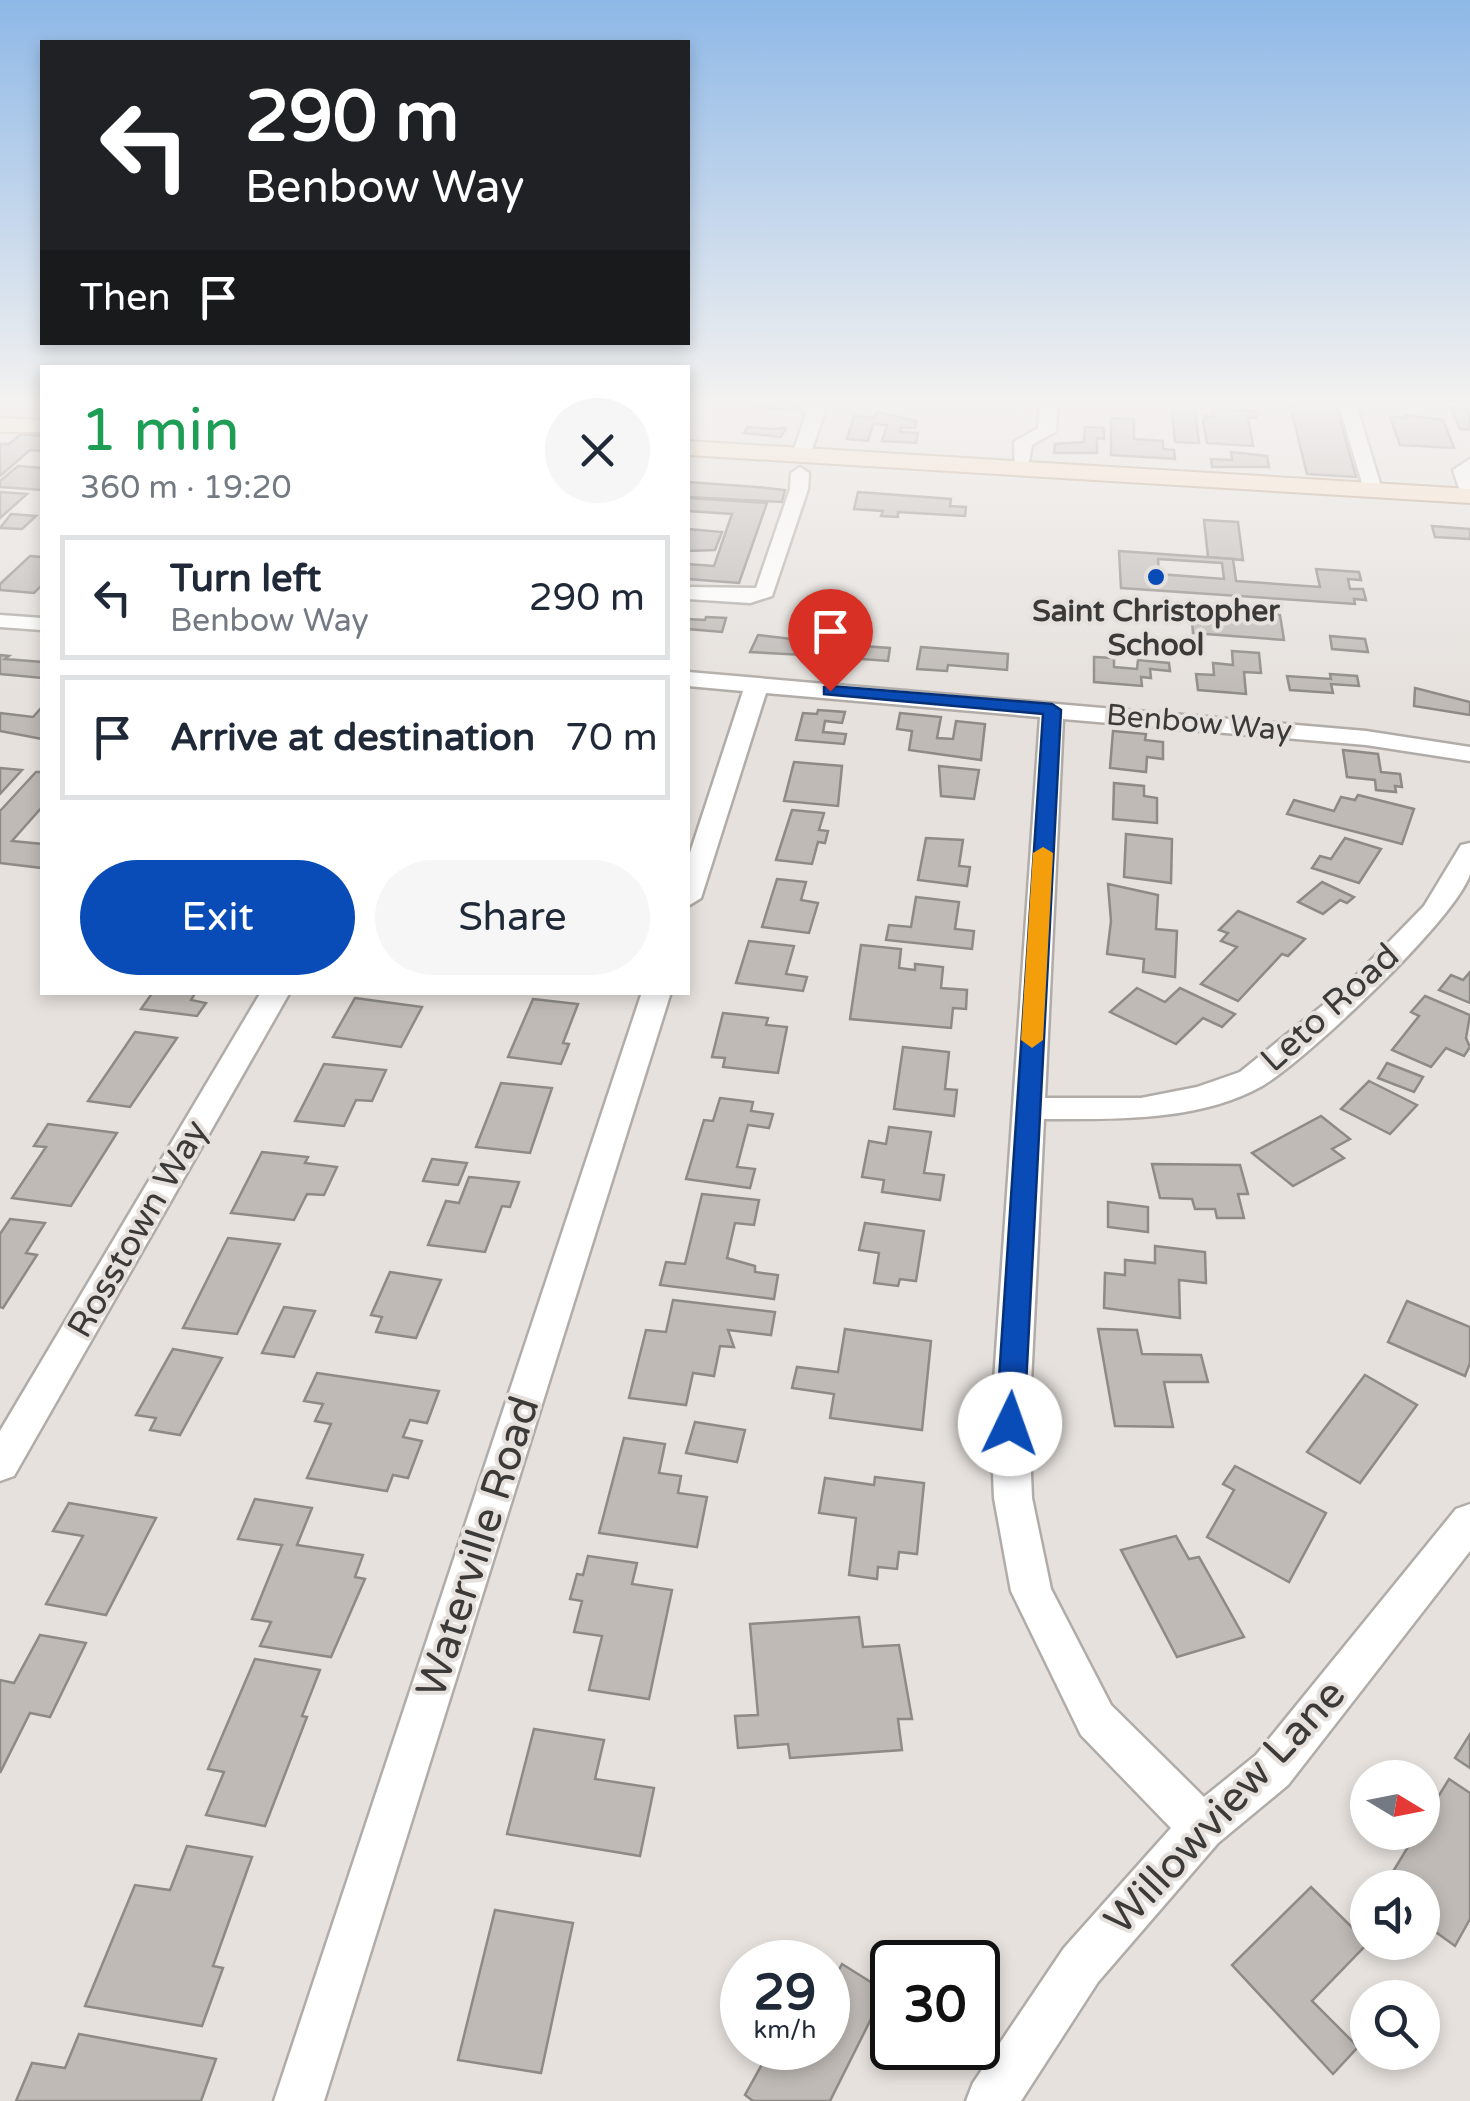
<!DOCTYPE html>
<html lang="en">
<head>
<meta charset="utf-8">
<style>
  body { margin:0; font-family:"Varela Round",sans-serif; background:#f6f6f7; color:#1f2937; height:100vh; display:flex; flex-direction:column; font-size:38px; white-space:nowrap }
  * { box-sizing:border-box; margin:0 }
  p { font-size:32px; color:#747a83 }
  .icon { flex:none; width:55px; height:55px; fill:none; stroke:currentColor; stroke-width:2; stroke-linecap:round; stroke-linejoin:round }
  .map { position:relative; flex:1; overflow:hidden }
  .sheet { position:absolute; left:40px; top:365px; width:650px; height:630px; display:flex; flex-direction:column; background:#fff; border-radius:0px; box-shadow:0 5px 15px #0003 }
  .sheet>* { flex:none }
  .guide { position:absolute; left:40px; top:40px; width:650px; height:305px; border-radius:0px; box-shadow:0 5px 15px #0003; background:#202124; color:#fff; overflow:hidden }
  .needle { width:65px; rotate:100deg }
  .fabs { position:absolute; left:1350px; top:1760px; display:grid; gap:20px }
  .fabs a { display:grid; place-items:center; width:90px; height:90px; border-radius:50%; background:#fff; box-shadow:0 5px 15px #0003; font-size:50px }
  .speed { position:absolute; left:720px; top:1940px; display:flex; gap:20px; font-size:50px; font-weight:700; text-align:center }
  .speed>* { display:grid; place-content:center; width:130px; height:130px; border-radius:50%; background:#fff; box-shadow:0 5px 15px #0003; line-height:1 }
  .speed small { font-size:25px; font-weight:400 }
  .speed .limit { border:5px solid #111; border-radius:15px; background:#fff; color:#111 }
  .pin { position:absolute; display:grid; place-items:center; width:85px; height:85px; color:#fff; margin:-102px -42px; border-radius:50% 50% 50% 0; rotate:-45deg; box-shadow:0 0 10px #0007 }
  .pin .icon { rotate:45deg }
  .me { position:absolute; width:110px; margin:-55px; rotate:3deg; stroke-linejoin:round; filter:drop-shadow(0 0 8px #0008) }
  .turn { display:flex; align-items:center; gap:35px; height:210px; padding:0 40px; font-size:45px }
  .turn .icon { width:130px; height:130px; stroke-width:2.5 }
  .turn b { display:block; font-size:70px; line-height:85px }
  .then { display:flex; align-items:center; height:95px; padding:0 40px; background:#0003; gap:20px; font-size:38px }
  .round { display:grid; place-items:center; flex:none; width:105px; height:105px; border-radius:52px; background:#f6f6f7 }
  .head { display:flex; align-items:center; justify-content:space-between; height:170px; padding:0 40px }
  h1 { font-size:60px; font-weight:600; line-height:75px; color:#1e9e55 }
  .primary-button { display:flex; gap:20px; margin-top:auto; padding:20px 40px }
  .primary-button a { flex:1; height:115px; border-radius:60px; background:#0a4cb7; color:#fff; font-size:40px; font-weight:600; line-height:115px; text-align:center }
  .primary-button a+a { background:#f6f6f7; color:#1f2937 }
  ul { padding:0; list-style:none }
  li { display:flex; align-items:center; gap:30px; height:125px; margin:0 20px 15px; padding:0 20px; border:5px solid #e0e1e3; border-radius:0px }
  li div { flex:1 }
  li b { display:block; font-size:38px }
  li em { font-style:normal }
  .map>svg:first-child { display:block }
</style>
</head>
<body>
<div class="map">
<svg width="1470" height="2101" viewBox="0 0 1470 2101">
  <rect width="100%" height="100%" fill="#e6e1dd"/>
  <g fill="#bfbab6" stroke="#8e8a86" stroke-width="2.5" fill-rule="evenodd">
    <polygon points="755,401 769,401 800,403 797,410 753,407"/>
    <polygon points="1171,401 1194,401 1199,443 1175,442"/>
    <polygon points="1289,401 1335,401 1356,477 1307,474"/>
    <polygon points="1451,408 1468,409 1470,430 1460,429"/>
    <polygon points="1212,409 1255,411 1256,418 1248,417 1253,446 1207,443 1203,421 1205,416 1213,417"/>
    <polygon points="876,412 917,421 915,428 901,427 900,432 918,433 916,443 882,441 887,425 873,424 868,441 847,439 854,416 874,418"/>
    <polygon points="1405,415 1443,420 1454,448 1400,445 1390,417 1406,418"/>
    <polygon points="1111,418 1134,419 1134,439 1163,441 1163,449 1174,450 1175,459 1111,455"/>
    <polygon points="748,427 773,429 786,428 781,437 744,433"/>
    <polygon points="1085,427 1104,428 1104,439 1097,438 1097,453 1054,453 1055,444 1084,442"/>
    <polygon points="21,434 42,436 42,451 30,450 0,476 0,444 9,444"/>
    <polygon points="1231,452 1267,456 1269,467 1212,467 1211,459 1232,460"/>
    <polygon points="18,466 42,468 42,490 0,487 0,481"/>
    <polygon points="688,482 757,487 785,490 782,502 688,497"/>
    <polygon points="858,492 951,499 950,506 966,507 965,516 898,512 898,517 881,516 883,511 854,509"/>
    <polygon points="0,493 1,492 27,494 0,518"/>
    <polygon points="688,498 767,503 739,583 688,579 688,564 714,566 732,514 688,511"/>
    <polygon points="11,514 36,516 22,529 0,528"/>
    <polygon points="1204,520 1238,522 1243,560 1208,557"/>
    <polygon points="1432,526 1470,529 1470,539 1435,537"/>
    <polygon points="688,529 722,532 715,550 688,551"/>
    <path d="M 1119,551 L 1233,559 L 1236,581 L 1320,587 L 1316,569 L 1359,572 L 1361,580 L 1348,579 L 1350,589 L 1363,589 L 1366,600 L 1354,599 L 1355,604 L 1121,588 ZM 1158,559 L 1222,563 L 1224,579 L 1159,574 Z"/>
    <polygon points="30,556 42,557 42,585 34,593 0,590 0,584"/>
    <polygon points="1236,608 1280,615 1284,640 1193,633 1191,609 1236,612"/>
    <polygon points="706,617 726,618 722,632 688,629 688,619 705,620"/>
    <polygon points="828,632 866,635 863,646 890,648 888,661 822,656"/>
    <polygon points="758,635 810,641 804,655 750,652"/>
    <polygon points="1330,636 1365,639 1368,652 1332,649"/>
    <polygon points="921,647 1008,654 1007,670 948,665 947,671 917,669"/>
    <polygon points="1232,651 1259,653 1261,673 1244,672 1246,694 1198,690 1196,674 1214,675 1213,663 1233,665"/>
    <polygon points="0,655 9,656 5,659 42,662 42,678 0,674"/>
    <polygon points="1094,657 1114,658 1114,667 1137,669 1138,660 1169,663 1170,671 1150,669 1151,678 1141,677 1142,686 1094,682"/>
    <polygon points="1330,674 1357,676 1359,686 1331,684 1333,693 1290,690 1287,676 1331,679"/>
    <polygon points="1415,688 1470,702 1470,715 1414,706"/>
    <polygon points="42,707 42,739 0,731 0,713 33,717"/>
    <polygon points="818,710 845,712 842,723 825,721 823,732 846,734 844,744 796,740 803,713 817,714"/>
    <polygon points="900,713 941,717 937,738 953,739 956,721 985,724 981,760 909,750 912,731 897,729"/>
    <polygon points="1113,731 1146,734 1145,740 1163,742 1163,759 1147,757 1146,772 1110,768"/>
    <polygon points="1343,750 1378,754 1381,772 1400,774 1402,787 1395,786 1396,792 1376,790 1375,780 1347,777"/>
    <polygon points="794,762 842,766 838,806 784,801"/>
    <polygon points="939,766 979,770 974,799 941,796"/>
    <polygon points="0,768 22,770 0,794"/>
    <polygon points="36,772 42,772 42,807 12,841 42,844 42,868 0,863 0,811"/>
    <polygon points="1114,783 1144,786 1144,796 1157,798 1157,823 1113,819"/>
    <polygon points="1358,795 1414,809 1402,844 1287,814 1294,800 1334,811 1341,797 1355,800"/>
    <polygon points="792,810 824,813 819,830 828,831 825,843 818,842 812,864 776,860"/>
    <polygon points="1126,834 1172,839 1171,883 1124,877"/>
    <polygon points="926,838 963,840 959,866 970,867 967,886 918,880"/>
    <polygon points="1345,838 1381,849 1359,883 1312,868 1320,856 1331,859"/>
    <polygon points="777,879 806,882 801,900 818,903 809,933 762,927"/>
    <polygon points="1322,882 1354,897 1347,903 1340,900 1323,914 1298,902"/>
    <polygon points="1108,884 1158,895 1156,929 1177,931 1175,977 1143,972 1144,959 1107,954 1111,921"/>
    <polygon points="916,897 959,902 955,929 974,931 972,949 886,940 889,925 911,927"/>
    <polygon points="1238,911 1305,939 1288,956 1282,954 1238,1001 1201,984 1237,947 1221,941 1228,933 1219,930"/>
    <polygon points="749,941 794,946 786,974 807,977 803,991 736,983"/>
    <polygon points="861,945 901,949 899,968 915,970 915,964 943,967 941,988 967,990 966,1009 953,1008 951,1028 850,1019"/>
    <polygon points="1470,972 1470,1003 1439,990 1451,975 1463,980"/>
    <polygon points="1137,988 1165,1002 1180,988 1235,1014 1222,1027 1203,1018 1176,1044 1110,1012"/>
    <polygon points="153,992 196,992 191,1000 206,1003 197,1016 141,1009"/>
    <polygon points="1425,996 1470,1015 1466,1038 1470,1047 1464,1056 1446,1048 1431,1067 1392,1050 1419,1016 1411,1012"/>
    <polygon points="355,998 422,1007 401,1047 333,1037"/>
    <polygon points="533,999 578,1004 563,1043 569,1044 561,1064 508,1057"/>
    <polygon points="723,1013 768,1018 766,1025 787,1027 778,1073 723,1067 725,1058 712,1057"/>
    <polygon points="135,1032 177,1038 130,1107 88,1101"/>
    <polygon points="903,1047 949,1052 945,1089 957,1090 954,1116 894,1109"/>
    <polygon points="1387,1063 1423,1077 1414,1092 1378,1078"/>
    <polygon points="324,1064 386,1070 372,1101 356,1100 344,1126 295,1121"/>
    <polygon points="1369,1081 1417,1105 1390,1134 1341,1109"/>
    <polygon points="501,1083 552,1088 530,1153 476,1147"/>
    <polygon points="720,1098 753,1102 751,1111 773,1114 769,1128 748,1125 737,1167 755,1169 750,1188 686,1179 704,1120 713,1121"/>
    <polygon points="1321,1116 1350,1139 1332,1149 1344,1158 1293,1186 1252,1153"/>
    <polygon points="48,1124 117,1133 71,1206 12,1198 46,1147 34,1146"/>
    <polygon points="889,1127 931,1132 924,1173 944,1175 940,1200 882,1192 884,1180 862,1177 869,1141 886,1144"/>
    <polygon points="262,1152 308,1157 305,1163 337,1167 324,1195 307,1194 294,1220 231,1213"/>
    <polygon points="432,1159 467,1163 458,1185 423,1181"/>
    <polygon points="1152,1164 1240,1165 1248,1194 1238,1194 1244,1218 1217,1218 1215,1209 1195,1209 1192,1199 1160,1198"/>
    <polygon points="469,1177 519,1182 510,1207 502,1206 485,1252 428,1245 446,1201 459,1203"/>
    <polygon points="702,1194 759,1200 754,1225 735,1223 727,1258 755,1266 755,1272 778,1275 774,1299 660,1285 666,1262 685,1264"/>
    <polygon points="1108,1202 1148,1207 1148,1232 1108,1227"/>
    <polygon points="10,1219 45,1223 26,1253 37,1255 3,1308 0,1307 0,1234"/>
    <polygon points="865,1223 924,1231 916,1281 900,1279 898,1286 874,1283 879,1253 859,1250"/>
    <polygon points="228,1238 280,1244 237,1334 183,1328"/>
    <polygon points="1155,1246 1205,1252 1206,1283 1179,1280 1180,1318 1104,1308 1105,1273 1125,1275 1125,1260 1155,1263"/>
    <polygon points="390,1272 441,1280 416,1338 376,1332 382,1317 371,1315"/>
    <polygon points="673,1300 775,1312 771,1335 728,1330 734,1347 720,1346 714,1376 693,1373 686,1405 629,1398 646,1330 666,1332"/>
    <polygon points="1407,1301 1470,1327 1470,1363 1465,1376 1388,1342"/>
    <polygon points="284,1307 315,1311 294,1357 262,1353"/>
    <polygon points="845,1329 931,1341 922,1430 830,1418 834,1394 792,1388 797,1367 838,1372"/>
    <polygon points="1098,1329 1137,1330 1142,1354 1201,1355 1208,1382 1164,1382 1173,1427 1115,1426"/>
    <polygon points="173,1349 222,1358 180,1435 150,1430 156,1418 136,1415"/>
    <polygon points="317,1373 439,1391 427,1423 410,1420 403,1437 422,1441 408,1478 393,1475 387,1491 307,1478 331,1424 315,1421 323,1404 304,1401"/>
    <polygon points="1365,1375 1417,1405 1360,1483 1307,1452"/>
    <polygon points="695,1422 745,1430 737,1462 686,1453"/>
    <polygon points="624,1438 665,1444 659,1473 681,1476 678,1493 707,1497 697,1547 599,1533"/>
    <polygon points="1235,1466 1326,1513 1289,1582 1207,1537 1234,1490 1223,1484"/>
    <polygon points="875,1477 924,1483 917,1554 899,1552 897,1569 878,1567 877,1579 849,1575 856,1518 819,1513 825,1478 874,1485"/>
    <polygon points="255,1499 312,1508 297,1545 363,1555 355,1577 365,1579 331,1657 260,1646 271,1622 252,1619 282,1545 238,1539"/>
    <polygon points="69,1503 156,1518 106,1615 46,1604 83,1536 53,1531"/>
    <polygon points="1176,1536 1189,1559 1199,1557 1244,1637 1177,1657 1121,1550"/>
    <polygon points="588,1556 637,1563 632,1584 672,1590 649,1699 589,1690 602,1636 574,1632 582,1601 570,1599 577,1574 583,1575"/>
    <polygon points="859,1617 863,1647 899,1645 912,1719 898,1719 902,1750 790,1758 788,1744 738,1748 735,1716 758,1715 750,1624"/>
    <polygon points="40,1635 86,1643 50,1717 30,1713 0,1773 0,1680 14,1683"/>
    <polygon points="255,1659 320,1670 302,1716 307,1717 265,1826 206,1815 224,1772 208,1769"/>
    <polygon points="534,1729 604,1740 595,1779 654,1788 640,1856 507,1834"/>
    <polygon points="1470,1734 1470,1768 1455,1758"/>
    <polygon points="1449,1779 1470,1793 1470,1919 1455,1946 1422,1922 1422,1888 1383,1888 1417,1832 1422,1832 1422,1823"/>
    <polygon points="187,1846 252,1857 213,1966 223,1968 202,2026 85,2006 135,1885 170,1890"/>
    <polygon points="1311,1887 1368,1943 1312,2001 1358,2047 1333,2074 1232,1965"/>
    <polygon points="495,1910 573,1923 541,2073 458,2060"/>
    <polygon points="842,1964 885,1991 830,2101 753,2101 745,2095 771,2048 828,2048 828,1990"/>
    <polygon points="79,2034 216,2059 201,2101 16,2101 32,2063 65,2068"/>
  </g>
  <g fill="none" stroke-linecap="round" stroke-linejoin="round">
    <g stroke="#b1aca8" stroke-width="5">
      <g id="minor">
        <polygon points="0,401 11,401 0,409"/>
        <polygon points="799,401 816,401 825,411 810,455 801,460 792,455 806,414"/>
        <polygon points="1040,401 1058,401 1056,431 1032,445 1027,472 1015,472 1014,442 1038,428"/>
        <polygon points="1338,401 1355,401 1382,490 1380,494 1373,496 1364,490"/>
        <polygon points="1470,459 1470,500 1461,494 1453,470"/>
        <polygon points="800,467 809,473 808,489 772,596 750,603 688,599 688,587 756,588 790,489 791,473"/>
        <polygon points="0,615 42,618 42,630 0,627"/>
        <path d="M 688,672 L 1366,731 L 1470,747 L 1470,761 L 1366,745 L 1063,719 L 1045,1098 L 1141,1098 L 1197,1087 L 1240,1072 L 1343,989 L 1424,906 L 1461,845 L 1470,843 C 1470,852 1470,865 1470,874 C 1457,918 1304,1062 1262,1086 C 1198,1122 1114,1119 1044,1119 L 1029,1424 L 1032,1498 L 1051,1589 L 1111,1705 L 1204,1797 L 1256,1755 L 1456,1509 L 1470,1504 L 1470,1551 L 1288,1785 L 1218,1843 L 1098,1982 L 1021,2101 L 966,2101 L 973,2083 L 1064,1948 L 1171,1828 L 1081,1735 L 1011,1591 L 994,1498 L 991,1424 L 1040,717 L 766,693 L 701,898 L 688,906 L 688,859 L 743,691 L 688,686 Z"/>
        <polygon points="261,992 290,992 14,1476 0,1481 0,1431"/>
        <polygon points="642,992 671,992 324,2101 274,2101"/>
      </g>
    </g>
    <g stroke="#b5997e" stroke-width="4">
      <g id="major">
        <polygon points="0,418 42,420 42,432 0,432"/>
        <polygon points="688,441 1470,489 1470,503 688,455"/>
      </g>
    </g>
    <use href="#minor" fill="#fff" fill-rule="evenodd"/>
    <use href="#major" fill="#fae0c8" fill-rule="evenodd"/>
  </g>
  <linearGradient id="sky" x2="0" y2="1"><stop stop-color="#8eb8e7"/><stop offset="0.58" stop-color="#f4f2f0"/><stop offset="1" stop-color="#f4f2f0" stop-opacity="0"/></linearGradient>
  <rect width="1470" height="695" fill="url(#sky)"/>
  <polygon fill="#0a4cb7" stroke="#063177" stroke-width="2.5" points="830,686 1052,704 1061,710 1024,1424 1020,1432 1010,1436 1000,1432 996,1424 1043,714 824,694 824,687"/>
  <polygon fill="#f59e0b" points="1043,847 1053,853 1043,1040 1032,1048 1021,1040 1033,853"/>
  <circle fill="#0a4cb7" stroke="#e6e1dd" stroke-width="4" cx="1156" cy="577" r="10"/>
  <g text-anchor="middle" dominant-baseline="central" stroke-width="8" stroke-linejoin="round" paint-order="stroke">
    <g font-size="30" font-weight="bold" fill="#3b3a38" stroke="#e6e1dd">
      <text x="1156" y="611">Saint Christopher<tspan x="1156" dy="34">School</tspan></text>
    </g>
    <g font-size="30" fill="#3b3a38" stroke="#e6e1dd">
      <text transform="translate(1199 723) rotate(5)">Benbow Way</text>
    </g>
    <g font-size="35" fill="#3b3a38" stroke="#e6e1dd">
      <text transform="translate(1330 1008) rotate(-42)">Leto Road</text>
      <text transform="translate(138 1229) rotate(-60)">Rosstown Way</text>
    </g>
    <g font-size="42" fill="#3b3a38" stroke="#e6e1dd">
      <text transform="translate(478 1547) rotate(-72)">Waterville Road</text>
      <text transform="translate(1225 1807) rotate(-47)">Willowview Lane</text>
    </g>
  </g>
</svg>
<div class="fabs">
<a><svg class="needle" viewBox="-14 -14 28 28"><path d="M0-13l5 13h-10z" fill="#e53935"/><path d="M0 13l5-13h-10z" fill="#747a83"/></svg></a>
<a><svg class="icon" aria-label="sound" viewBox="0 0 24 24"><path d="M4 9h4l5-4v14l-5-4H4zM17 9q2 3 0 6"/></svg></a>
<a><svg class="icon" aria-label="search" viewBox="0 0 24 24"><circle cx="10" cy="10" r="6"/><path d="M15 15l6 6"/></svg></a>
</div>
<div class="speed"><div>29<small>km/h</small></div><div class="limit">30</div></div>
<div class="pin" style="left:830px;top:691px;background:#d93025"><svg class="icon" aria-label="arrive" viewBox="0 0 24 24"><path d="M6 21V4h12l-3 4 3 4H6"/></svg></div>
<svg class="me" style="left:1010px;top:1424px" viewBox="-20 -20 40 40"><circle r="19" fill="#fff"/><path d="M0-13L10 11 0 6-10 11z" fill="#0a4cb7"/></svg>
<div class="guide">
<div class="turn"><svg class="icon" aria-label="left" viewBox="0 0 24 24"><path d="M17 20v-9H6M10 6l-5 5 5 5"/></svg><div><b>290 m</b>Benbow Way</div></div>
<div class="then">Then<svg class="icon" aria-label="arrive" viewBox="0 0 24 24"><path d="M6 21V4h12l-3 4 3 4H6"/></svg></div>
</div>
<section class="sheet">
<div class="head"><div><h1>1 min</h1><p>360 m · 19:20</p></div><a class="round"><svg class="icon" aria-label="close" viewBox="0 0 24 24"><path d="M6 6l12 12M18 6L6 18"/></svg></a></div>
<ul>
<li><svg class="icon" aria-label="left" viewBox="0 0 24 24"><path d="M17 20v-9H6M10 6l-5 5 5 5"/></svg><div><b>Turn left</b><p>Benbow Way</p></div><em>290 m</em></li>
<li><svg class="icon" aria-label="arrive" viewBox="0 0 24 24"><path d="M6 21V4h12l-3 4 3 4H6"/></svg><div><b>Arrive at destination</b></div><em>70 m</em></li>
</ul>
<div class="primary-button"><a>Exit</a><a>Share</a></div>
</section>
</div>
</body>
</html>
